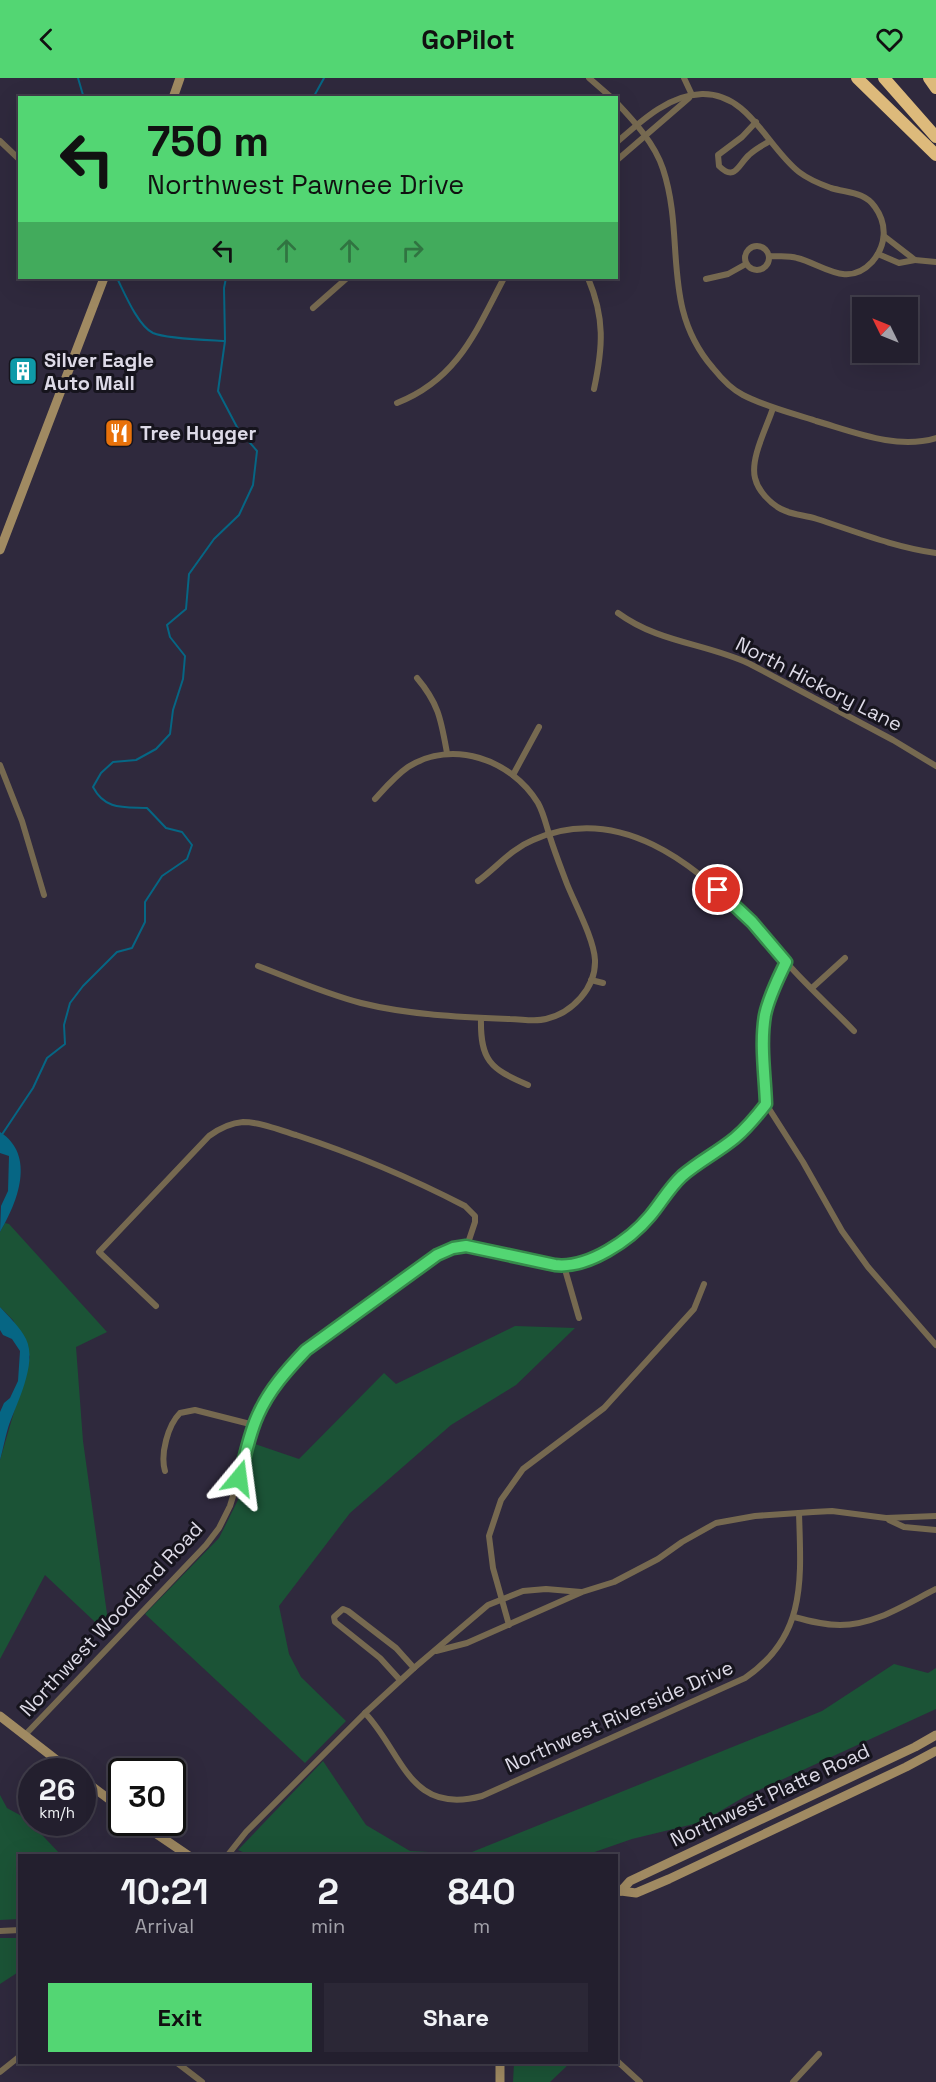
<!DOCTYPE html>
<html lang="en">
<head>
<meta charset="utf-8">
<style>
  body { margin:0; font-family:"Space Grotesk",sans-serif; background:#2b2736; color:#f1f3f6; height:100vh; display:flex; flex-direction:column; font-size:22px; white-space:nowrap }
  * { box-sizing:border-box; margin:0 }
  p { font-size:20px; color:#a3a2aa }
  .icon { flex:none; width:33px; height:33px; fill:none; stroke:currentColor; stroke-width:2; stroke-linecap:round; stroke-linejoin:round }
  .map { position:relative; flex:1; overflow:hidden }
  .drawer { position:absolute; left:18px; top:1776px; width:600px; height:210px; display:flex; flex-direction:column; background:#231f2e; border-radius:0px; box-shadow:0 6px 24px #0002,0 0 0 2px #403d4a }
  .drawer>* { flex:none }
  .hud { position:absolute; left:18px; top:18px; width:600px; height:183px; border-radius:0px; box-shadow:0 6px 24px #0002,0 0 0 2px #403d4a; background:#53d673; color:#111; overflow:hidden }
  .needle { width:39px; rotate:313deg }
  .tools { position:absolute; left:852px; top:219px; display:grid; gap:12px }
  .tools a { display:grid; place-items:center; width:66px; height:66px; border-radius:0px; background:#231f2e; box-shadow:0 6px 24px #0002,0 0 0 2px #403d4a; font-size:30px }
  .speed { position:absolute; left:18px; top:1680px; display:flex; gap:12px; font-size:30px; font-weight:700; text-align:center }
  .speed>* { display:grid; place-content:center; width:78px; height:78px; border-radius:50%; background:#231f2e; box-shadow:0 6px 24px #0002,0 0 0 2px #403d4a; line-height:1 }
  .speed small { font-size:15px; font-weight:400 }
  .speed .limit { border:3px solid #111; border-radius:9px; background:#fff; color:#111 }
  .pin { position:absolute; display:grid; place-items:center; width:51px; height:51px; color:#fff; margin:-26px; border:3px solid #fff; border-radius:50%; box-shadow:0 2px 6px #0007 }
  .me { position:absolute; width:66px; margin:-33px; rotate:16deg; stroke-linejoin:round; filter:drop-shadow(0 0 4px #0008) }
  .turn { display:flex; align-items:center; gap:21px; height:126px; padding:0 30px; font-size:27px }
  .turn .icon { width:78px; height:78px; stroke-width:2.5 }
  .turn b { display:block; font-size:42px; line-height:51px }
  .lanes { display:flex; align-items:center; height:57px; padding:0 30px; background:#0003; justify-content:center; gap:30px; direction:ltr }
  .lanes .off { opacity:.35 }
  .eta { display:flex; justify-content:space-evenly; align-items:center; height:102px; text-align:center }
  .eta b { font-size:36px; font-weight:800; line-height:42px }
  .primary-button { display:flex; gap:12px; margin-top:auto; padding:12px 30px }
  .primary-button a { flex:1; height:69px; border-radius:0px; background:#53d673; color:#111; font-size:24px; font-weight:800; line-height:69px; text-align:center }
  .primary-button a+a { background:#2b2736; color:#f1f3f6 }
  header { display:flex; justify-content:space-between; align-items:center; height:78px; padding:0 30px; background:#53d673; color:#111; font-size:27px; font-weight:800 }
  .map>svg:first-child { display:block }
</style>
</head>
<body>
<header><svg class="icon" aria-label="back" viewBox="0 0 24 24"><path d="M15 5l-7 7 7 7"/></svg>GoPilot<svg class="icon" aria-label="heart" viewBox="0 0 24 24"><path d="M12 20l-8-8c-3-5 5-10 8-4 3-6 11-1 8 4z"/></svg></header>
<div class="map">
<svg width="936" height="2004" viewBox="0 0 936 2004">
  <rect width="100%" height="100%" fill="#2f293d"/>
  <g fill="#1b5336">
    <polygon points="5,1145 9,1146 107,1254 76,1269 83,1363 108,1543 115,1549 104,1561 94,1543 45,1497 0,1581 0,1382 30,1279 13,1242 0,1229 0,1154"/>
    <polygon points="515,1248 575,1250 516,1307 451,1347 350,1435 279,1528 289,1576 301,1599 346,1643 305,1685 145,1536 219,1460 238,1422 255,1366 299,1381 384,1295 396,1306"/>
    <polygon points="894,1586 928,1595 936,1590 936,1631 744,1719 702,1744 632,1761 586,1777 252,1778 238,1772 323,1683 366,1747 410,1773 467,1776 822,1633"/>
    <polygon points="0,1717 7,1730 27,1741 61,1777 20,1778 19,1841 0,1842"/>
    <polygon points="0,1860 19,1860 20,1893 0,1906"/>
    <polygon points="514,1985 514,1984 570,1985 550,2004 513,2004"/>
  </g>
  <g fill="#066684">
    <path d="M 0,1054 C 36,1077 18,1124 0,1154 L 1,1128 L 8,1113 L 9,1078 L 0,1075 Z"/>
    <path d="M 0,1229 C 9,1239 20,1249 26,1261 C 38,1286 16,1326 8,1350 C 5,1360 3,1371 0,1382 L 0,1334 L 4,1325 L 10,1320 L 18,1303 L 20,1273 L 12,1261 L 3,1257 L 0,1252 Z"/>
  </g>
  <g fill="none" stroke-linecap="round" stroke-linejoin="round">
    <g stroke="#066684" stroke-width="2">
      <polyline points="78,0 83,17 82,20"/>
      <polyline points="313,20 324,0"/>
      <polyline points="225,262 224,210 226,200"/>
      <path d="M 1,1058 L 33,1010 L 47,980 L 65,966 L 64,947 L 70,925 L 83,908 L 117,874 L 132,870 L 145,844 L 145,824 L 162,798 L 187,781 L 192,767 L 182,754 L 166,750 L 147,730 C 123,729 105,732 93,709 L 101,695 L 113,684 L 136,682 L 156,671 L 170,656 L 173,632 L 183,601 L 185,578 L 170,559 L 167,547 L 186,531 L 189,496 L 214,461 L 239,437 L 253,407 L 257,373 L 238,351 L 218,313 L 225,263 C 208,262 167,261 153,255 C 138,248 124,214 117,200"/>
    </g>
    <g stroke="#766950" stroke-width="6">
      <polyline points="589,0 612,20"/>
      <polyline points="684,0 692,17"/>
      <path d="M 616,24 C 634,43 655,66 663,91 C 686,161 660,229 713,290 C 721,300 731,311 743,317 C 766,329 792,335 816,343 C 854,354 897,372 936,360"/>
      <path d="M 756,44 L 742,59 L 718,77 L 719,88 C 735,104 738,87 749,77 C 755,71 763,67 770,63"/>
      <polyline points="0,63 20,82"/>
      <path d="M 616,65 C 640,44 668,17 702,16 C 749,15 767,69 799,94 C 808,101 820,106 831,110 C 848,115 865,114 875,129 C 888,147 886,168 872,184 C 847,211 822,186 797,180 C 788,177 778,179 769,178"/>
      <polyline points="616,83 689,20"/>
      <polyline points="884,158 915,182 936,184"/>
      <circle cx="757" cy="180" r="12"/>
      <polyline points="878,176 899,185 915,182"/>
      <path d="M 588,200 C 605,240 603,269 594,311"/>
      <polyline points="706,201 728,196 746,186"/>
      <polyline points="313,230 347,200"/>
      <path d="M 397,325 C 458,301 476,253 504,200"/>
      <path d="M 773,330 C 767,349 750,380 755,400 C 758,413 770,425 781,431 C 792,437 805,437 817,441 C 857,454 894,469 936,475"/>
      <path d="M 618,535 C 659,565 705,565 750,586 L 893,662 L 936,688"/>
      <path d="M 417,600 C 439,626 441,642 447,675"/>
      <polyline points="0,687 22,743 44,817"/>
      <polyline points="513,697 539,649"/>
      <path d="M 478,803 C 497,789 511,771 533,762 C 618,724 695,785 751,844 C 764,857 774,872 787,885 C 808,909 832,930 854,953"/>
      <path d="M 258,888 C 292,901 326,916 361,925 C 409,937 461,939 510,941 C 522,941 535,944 546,941 C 572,935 596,910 595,882 C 594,861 575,826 567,806 C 561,790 555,775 550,759 C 546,747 544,736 538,725 C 511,681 452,661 408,689 C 395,698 385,710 375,721"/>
      <polyline points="591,902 603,905"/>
      <polyline points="812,910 845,880"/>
      <path d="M 481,940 C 480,982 490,991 528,1007"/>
      <polyline points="766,1026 803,1084 842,1153 868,1189 936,1267"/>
      <polyline points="564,1188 579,1240"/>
      <path d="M 156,1228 L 99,1174 L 209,1058 C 220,1050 230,1045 243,1044 C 261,1044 279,1052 296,1057 C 354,1076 411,1100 465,1128 L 475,1138 L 475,1144 L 467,1168"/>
      <path d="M 165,1393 C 160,1376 168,1347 180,1335 L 195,1332 L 254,1347"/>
      <polyline points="889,1442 904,1449 936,1452"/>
      <path d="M 794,1539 C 809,1543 824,1547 840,1547 C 875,1547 906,1526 936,1511"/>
      <polyline points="509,1547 493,1490 489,1458 501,1422 523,1391 604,1330 694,1231 704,1206"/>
      <polyline points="436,1573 467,1565 582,1514 614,1504 658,1481 682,1464 716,1445 755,1438 813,1434 832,1433 886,1440 936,1438"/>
      <polyline points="400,1602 380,1580 335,1544 334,1539 343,1531 348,1533 396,1570 414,1590"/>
      <path d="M 365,1635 C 403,1675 409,1738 482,1718 L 745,1600 C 807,1558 801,1501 799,1435"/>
      <path d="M 25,1657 L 206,1467 L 219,1450 L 230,1428 L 258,1337 L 274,1309 L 306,1272 L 437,1177 C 478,1155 519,1186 562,1187 C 591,1189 633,1159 651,1137 C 662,1123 670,1109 683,1098 C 699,1084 718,1073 735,1060 C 747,1050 756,1039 766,1026 C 765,997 760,966 765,937 C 769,918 778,901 786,884"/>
      <polyline points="227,1778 246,1754 365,1635 414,1590 488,1527 523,1513 546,1511 581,1514"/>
      <polyline points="0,1853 20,1852"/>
      <polyline points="616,1982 640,2004"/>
      <polyline points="176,1984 202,2004"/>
      <polyline points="0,1994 20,1978"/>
      <polyline points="793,2004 819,1976"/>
    </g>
    <g stroke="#a08a62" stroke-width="9">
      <polyline points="173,20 180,0"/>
      <polyline points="0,472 104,200"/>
      <polyline points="0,1638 72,1694"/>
      <polyline points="82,1701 122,1731"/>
      <polyline points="139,1744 189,1778"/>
      <polyline points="621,1813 630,1803 915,1669 936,1657"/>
      <polyline points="617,1814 621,1813 636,1815 669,1801 906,1689 936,1673"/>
      <polyline points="500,2004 500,1984"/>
    </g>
    <g stroke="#ddba7b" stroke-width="12">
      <polyline points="857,0 936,77"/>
      <polyline points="884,0 936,59"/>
      <polyline points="929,0 936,10"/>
    </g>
  </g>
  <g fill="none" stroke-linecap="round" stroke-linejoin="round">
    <g stroke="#368b4b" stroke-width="15">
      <path id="route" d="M 239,1400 C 245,1380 249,1356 258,1337 C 269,1312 287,1292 306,1272 L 437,1177 L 453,1170 L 466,1168 L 555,1187 C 588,1191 630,1162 650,1138 C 661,1125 669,1110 682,1098 C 698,1084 718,1074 735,1060 C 747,1050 756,1039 766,1026 C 765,997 760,966 765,937 C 769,918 778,901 786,884 L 752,844 L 718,812"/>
    </g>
    <use href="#route" stroke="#53d673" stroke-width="10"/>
  </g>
  <defs>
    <g id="building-square" transform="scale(1.5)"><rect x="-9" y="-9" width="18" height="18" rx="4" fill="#0f9aa8" stroke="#16141d"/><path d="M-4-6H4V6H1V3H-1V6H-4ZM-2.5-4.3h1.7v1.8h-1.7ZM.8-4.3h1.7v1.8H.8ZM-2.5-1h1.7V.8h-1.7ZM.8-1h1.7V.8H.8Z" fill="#fff"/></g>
    <g id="restaurant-square" transform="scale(1.5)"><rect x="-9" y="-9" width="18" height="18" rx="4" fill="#e8710a" stroke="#16141d"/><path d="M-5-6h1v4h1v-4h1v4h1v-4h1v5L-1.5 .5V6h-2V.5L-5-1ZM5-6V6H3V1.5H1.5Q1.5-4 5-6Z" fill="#fff"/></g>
  </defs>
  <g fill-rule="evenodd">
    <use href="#building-square" x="23" y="293"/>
    <use href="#restaurant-square" x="119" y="355"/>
  </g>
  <g text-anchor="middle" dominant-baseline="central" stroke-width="6" stroke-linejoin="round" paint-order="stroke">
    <g font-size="20" font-weight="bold" fill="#dddae7" stroke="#16141d" text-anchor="start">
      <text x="44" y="282">Silver Eagle<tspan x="44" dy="23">Auto Mall</tspan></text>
      <text x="140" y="355">Tree Hugger</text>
    </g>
    <g font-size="20" fill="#dddae7" stroke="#16141d">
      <text transform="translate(819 606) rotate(27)">North Hickory Lane</text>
      <text transform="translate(111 1541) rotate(-47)">Northwest Woodland Road</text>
      <text transform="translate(619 1638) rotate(-24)">Northwest Riverside Drive</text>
      <text transform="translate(770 1717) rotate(-25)">Northwest Platte Road</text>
    </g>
  </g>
</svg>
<div class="tools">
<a><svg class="needle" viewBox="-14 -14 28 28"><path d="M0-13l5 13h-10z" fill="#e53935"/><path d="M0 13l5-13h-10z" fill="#a3a2aa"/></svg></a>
</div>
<div class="speed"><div>26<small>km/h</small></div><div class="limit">30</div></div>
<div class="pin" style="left:718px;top:812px;background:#d93025"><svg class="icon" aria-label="arrive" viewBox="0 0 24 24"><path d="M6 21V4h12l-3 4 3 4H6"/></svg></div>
<svg class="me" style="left:239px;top:1400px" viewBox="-20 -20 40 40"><path d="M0-17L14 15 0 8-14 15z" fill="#53d673" stroke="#fff" stroke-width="4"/></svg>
<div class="hud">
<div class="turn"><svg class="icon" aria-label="left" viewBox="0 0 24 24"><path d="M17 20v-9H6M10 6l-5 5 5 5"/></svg><div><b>750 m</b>Northwest Pawnee Drive</div></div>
<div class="lanes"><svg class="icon" aria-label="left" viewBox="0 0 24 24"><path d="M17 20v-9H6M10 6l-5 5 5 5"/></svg><svg class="icon off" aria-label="ahead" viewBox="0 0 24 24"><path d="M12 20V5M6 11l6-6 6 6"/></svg><svg class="icon off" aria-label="ahead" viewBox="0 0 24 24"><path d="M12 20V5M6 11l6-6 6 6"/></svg><svg class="icon off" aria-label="right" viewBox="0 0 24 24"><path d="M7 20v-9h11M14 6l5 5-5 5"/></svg></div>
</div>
<section class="drawer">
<div class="eta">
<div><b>10:21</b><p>Arrival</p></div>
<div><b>2</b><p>min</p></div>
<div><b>840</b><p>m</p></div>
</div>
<div class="primary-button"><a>Exit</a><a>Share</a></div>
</section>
</div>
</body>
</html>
